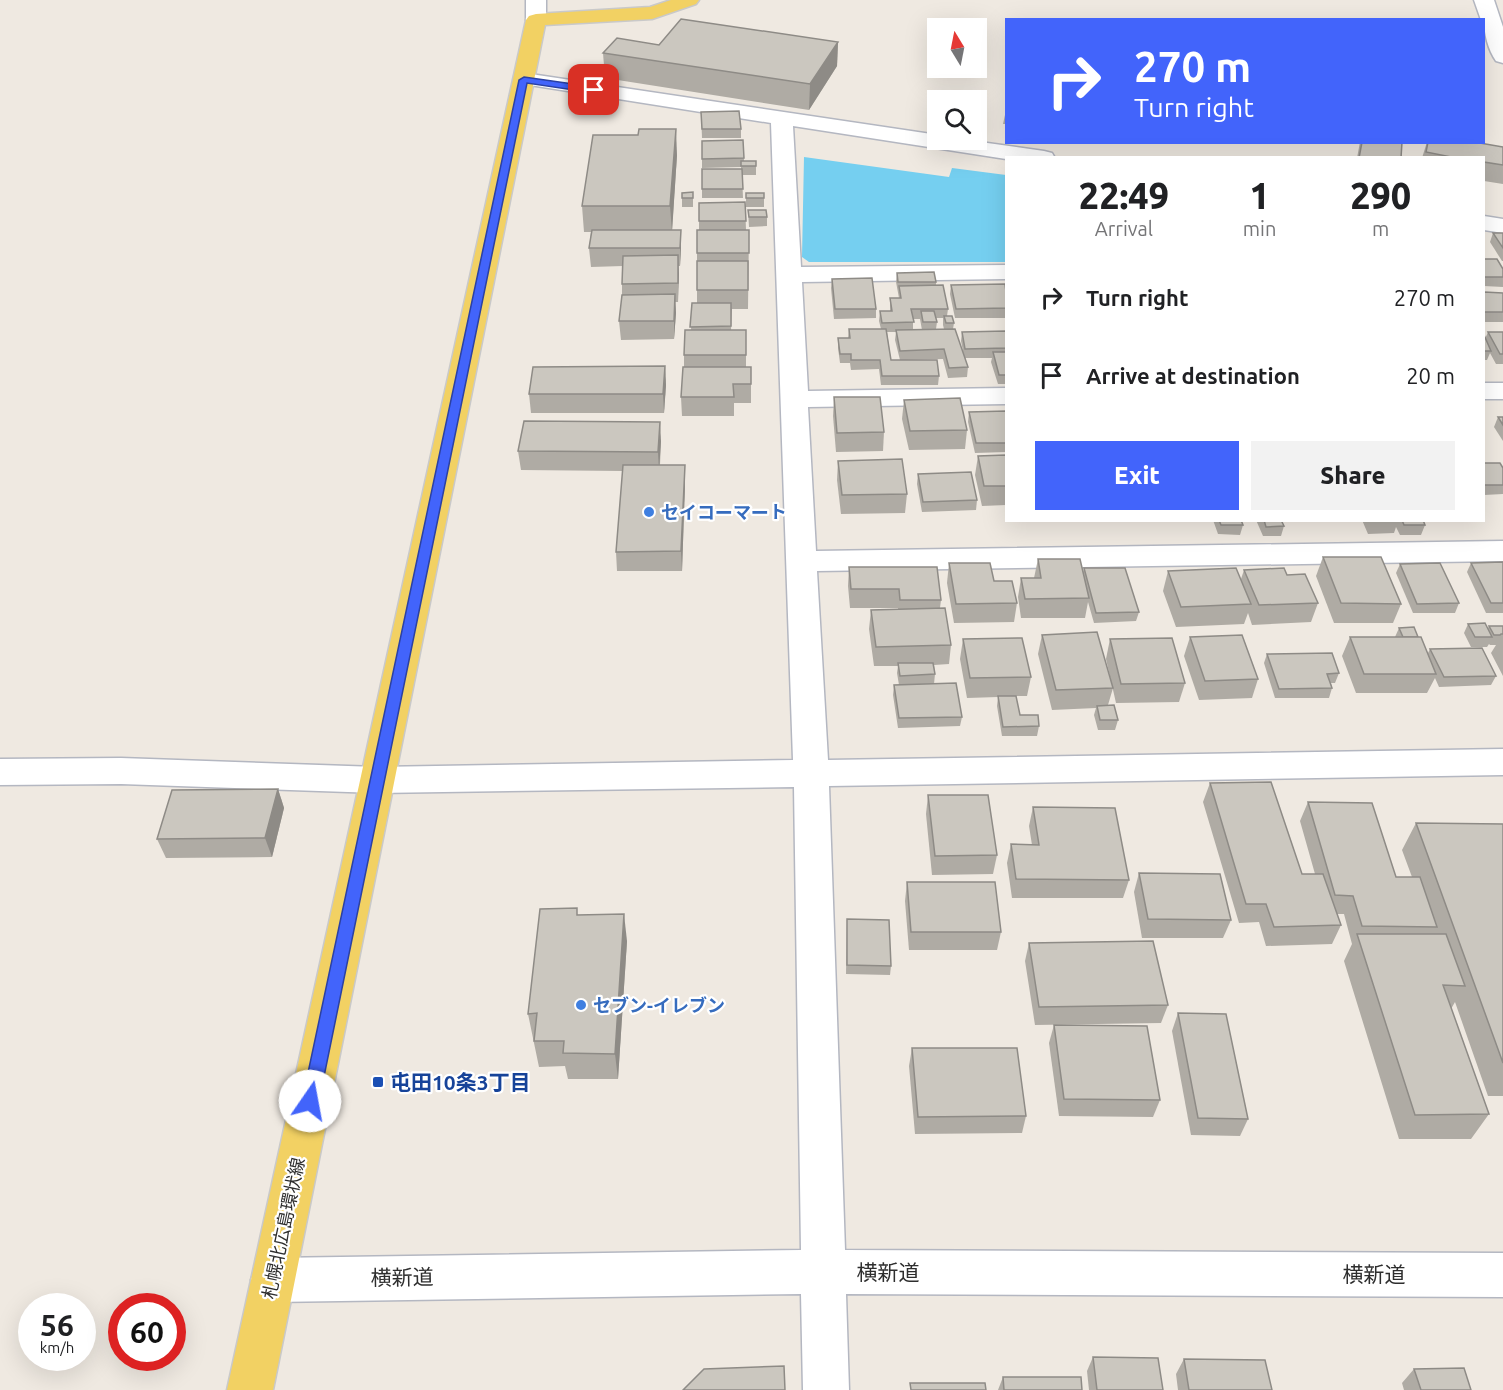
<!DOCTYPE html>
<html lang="en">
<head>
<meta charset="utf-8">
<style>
  body { margin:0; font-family:Ubuntu,"Noto Sans JP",sans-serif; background:#f2f2f2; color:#202124; height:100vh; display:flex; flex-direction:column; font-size:22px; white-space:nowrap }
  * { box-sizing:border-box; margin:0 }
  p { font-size:20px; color:#757577 }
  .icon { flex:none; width:33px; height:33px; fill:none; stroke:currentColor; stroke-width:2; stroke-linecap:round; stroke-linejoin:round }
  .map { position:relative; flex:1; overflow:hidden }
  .sheet { position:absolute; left:1005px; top:156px; width:480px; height:366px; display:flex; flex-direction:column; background:#fff; border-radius:0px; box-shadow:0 6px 24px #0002 }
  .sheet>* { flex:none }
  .hud { position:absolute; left:1005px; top:18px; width:480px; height:126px; border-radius:0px; box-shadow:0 6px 24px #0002; background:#4264fb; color:#fff; overflow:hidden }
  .needle { width:39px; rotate:350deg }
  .controls { position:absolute; left:927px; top:18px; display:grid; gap:12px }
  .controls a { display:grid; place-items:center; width:60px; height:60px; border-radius:0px; background:#fff; box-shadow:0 6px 24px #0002; font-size:30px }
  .speed { position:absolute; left:18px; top:1293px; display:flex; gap:12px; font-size:30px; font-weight:700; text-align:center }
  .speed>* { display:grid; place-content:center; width:78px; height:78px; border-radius:50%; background:#fff; box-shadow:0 6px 24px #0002; line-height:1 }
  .speed small { font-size:15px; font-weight:400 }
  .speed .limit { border:9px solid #d22; background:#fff; color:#111 }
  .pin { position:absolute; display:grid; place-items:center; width:51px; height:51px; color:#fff; margin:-26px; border-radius:12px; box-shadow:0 3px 9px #0006 }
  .me { position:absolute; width:66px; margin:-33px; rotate:12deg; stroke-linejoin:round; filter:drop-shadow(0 0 4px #0008) }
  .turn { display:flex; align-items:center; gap:21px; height:126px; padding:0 30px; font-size:27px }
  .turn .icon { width:78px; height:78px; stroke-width:2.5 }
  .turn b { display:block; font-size:42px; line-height:51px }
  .eta { display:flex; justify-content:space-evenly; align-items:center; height:102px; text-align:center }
  .eta b { font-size:36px; font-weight:800; line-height:42px }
  .button { display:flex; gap:12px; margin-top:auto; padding:12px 30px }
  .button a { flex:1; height:69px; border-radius:0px; background:#4264fb; color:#fff; font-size:24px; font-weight:800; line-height:69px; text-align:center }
  .button a+a { background:#f2f2f2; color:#202124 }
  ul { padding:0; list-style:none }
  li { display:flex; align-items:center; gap:18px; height:78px; padding:0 30px }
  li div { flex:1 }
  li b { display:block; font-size:22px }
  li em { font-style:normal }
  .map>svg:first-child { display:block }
</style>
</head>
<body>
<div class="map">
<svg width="1503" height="1390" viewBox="0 0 1503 1390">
  <rect width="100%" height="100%" fill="#efe9e1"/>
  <polygon fill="#75cff0" points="804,157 949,177 952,168 1006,175 1006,262 809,262 802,257"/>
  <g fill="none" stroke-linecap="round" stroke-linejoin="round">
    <g stroke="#b4b7c1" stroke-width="3">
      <g id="minor">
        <polygon points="526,0 546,0 546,20 543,24 529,24 526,20"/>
        <path d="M 1474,0 L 1494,0 L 1503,27 L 1503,63 L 1496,61 C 1488,50 1484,33 1484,20 L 1481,20 Z"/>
        <polygon points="524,73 938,135 938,140 966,140 1044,151 1052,153 1055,158 1006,159 793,126 801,267 1006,265 1006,279 802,282 808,391 1006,388 1006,404 808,407 816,551 1503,541 1503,561 817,571 828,760 1503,749 1503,775 829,786 845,1250 1503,1253 1503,1297 846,1294 849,1390 803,1390 801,1294 273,1302 257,1296 251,1280 257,1264 273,1258 801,1250 794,787 377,793 121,784 0,785 0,759 121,758 377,767 793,760 771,123 517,83 514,79 517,75"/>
        <polygon points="1484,216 1503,219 1503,233 1484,230"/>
        <rect x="1484" y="383" width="19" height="16"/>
      </g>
    </g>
    <g stroke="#c9c9c9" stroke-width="3">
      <polygon id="major" points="671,0 699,0 696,4 652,19 545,25 273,1390 227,1390 526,20 529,16 536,14 650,7"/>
    </g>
    <use href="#minor" fill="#fff" fill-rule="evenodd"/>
    <use href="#major" fill="#f2d163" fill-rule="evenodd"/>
  </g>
  <g fill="#afaba4" fill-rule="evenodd">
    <polygon points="838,42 837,66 809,110 605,78 603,53 659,45"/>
    <polygon points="1006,111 1006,124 1003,124 1005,115"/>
    <polygon points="701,112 741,129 741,138 702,138"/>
    <polygon points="743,140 744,161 756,161 756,175 742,175 743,198 702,198 702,169 741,169 741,167 702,168 702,141"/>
    <polygon points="1360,142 1402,142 1401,158 1357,158"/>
    <polygon points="1427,142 1474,142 1503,147 1503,184 1484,181 1484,158 1422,158"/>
    <polygon points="677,155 672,230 681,230 681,248 680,266 678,266 678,302 675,302 676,313 674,339 621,340 619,321 622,295 622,284 623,266 591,267 589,248 591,232 584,232 582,206"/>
    <polygon points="693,192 693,207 682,207 682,193"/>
    <rect x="746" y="193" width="18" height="14"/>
    <polygon points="745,202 746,230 749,230 748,309 732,309 731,330 746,330 746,367 751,384 751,403 734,403 734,416 682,416 681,397 684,367 684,355 691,330 692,303 697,303 697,253 699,230 699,203"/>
    <polygon points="748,210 767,217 767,226 749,227"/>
    <polygon points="1493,233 1503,233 1503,261 1502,261 1490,242"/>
    <polygon points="1484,259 1503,269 1503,287 1484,286"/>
    <path d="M 897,273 L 936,282 L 936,285 L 948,309 L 947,316 L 954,323 L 953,329 L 963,351 L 961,341 L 962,332 L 1006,331 L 1006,384 L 998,384 L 991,362 L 992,358 L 965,358 L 968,367 L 967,377 L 948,378 L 943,359 L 905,360 L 939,376 L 938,385 L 881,385 L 879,369 L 851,370 L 850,363 L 840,363 L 838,348 L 838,338 L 848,338 L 849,329 L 881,329 L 879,321 L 880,311 L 890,311 L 890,298 L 899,298 L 896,282 ZM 936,318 L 943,318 L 943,325 L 944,329 L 936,329 L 937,322 ZM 913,319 L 920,319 L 922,330 L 913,330 ZM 887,332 L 896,332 L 895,340 L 900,360 L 891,360 Z"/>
    <polygon points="832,279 876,309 876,318 834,319 831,288"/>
    <polygon points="951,285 1006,292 1006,318 955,318 950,294"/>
    <polygon points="1484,292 1503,293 1503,322 1484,322"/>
    <polygon points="1488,332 1503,332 1503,364 1496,364 1490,353 1487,360 1484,360 1484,335 1485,339"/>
    <polygon points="665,366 666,385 664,413 531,413 529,394"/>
    <polygon points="834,397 884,432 883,451 836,452 833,416"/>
    <polygon points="904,400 967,430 965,449 909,450 902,419"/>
    <polygon points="1006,411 1006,452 975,453 968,422 969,412"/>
    <polygon points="1498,417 1503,417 1503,441 1494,427"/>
    <polygon points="661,441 660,465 685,465 685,484 682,571 617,571 616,552 623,471 521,470 518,451"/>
    <polygon points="1006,455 1006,505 982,506 975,475 978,456"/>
    <polygon points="838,461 907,494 905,513 841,514 837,480"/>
    <polygon points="1484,463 1503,468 1503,494 1484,495"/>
    <polygon points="918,474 977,500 976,510 922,512 917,484"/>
    <polygon points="1213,520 1241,520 1243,525 1240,535 1218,534"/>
    <polygon points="1256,520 1281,520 1284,526 1281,536 1263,536"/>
    <polygon points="1362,520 1423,520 1425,525 1421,535 1400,535 1396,527 1394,533 1368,534"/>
    <polygon points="1323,557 1401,604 1393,623 1334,623 1316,576"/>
    <polygon points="1038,559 1083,572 1084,568 1139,612 1136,621 1094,623 1088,602 1085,618 1021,618 1018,597 1021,578 1034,578"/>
    <polygon points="1503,562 1503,613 1486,613 1467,572 1471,563"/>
    <polygon points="949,563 994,581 1017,603 1014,622 954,623 947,583"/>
    <polygon points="1400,564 1459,603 1455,613 1413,613 1396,573"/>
    <polygon points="849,567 941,600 940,608 951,645 949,664 934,665 935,674 934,684 962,717 960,726 898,728 893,695 894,685 899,685 897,673 898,666 874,666 869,629 871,610 898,609 898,608 850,608 848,586"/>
    <polygon points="1244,570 1287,575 1318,603 1311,622 1252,625 1248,613 1244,624 1176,627 1163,591 1168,571 1241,579"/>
    <polygon points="1468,624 1488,628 1489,626 1503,626 1503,676 1491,653 1496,645 1490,645 1489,644 1487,647 1471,647 1464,633"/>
    <polygon points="1399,628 1418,637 1428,653 1430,649 1496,676 1491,685 1439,687 1435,678 1427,693 1356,693 1342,656 1350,637 1395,637"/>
    <polygon points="1042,635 1113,688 1108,705 1118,720 1115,730 1098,730 1094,715 1096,708 1052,710 1038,654"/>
    <polygon points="1190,637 1258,679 1252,698 1199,700 1184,656"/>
    <polygon points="963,639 1031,677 1027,696 1013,696 1020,715 1039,726 1037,736 1002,736 997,706 998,697 967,698 960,659"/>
    <polygon points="1110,639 1185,683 1179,702 1116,703 1106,659"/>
    <polygon points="1267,654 1339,673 1335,683 1331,683 1332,688 1329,698 1275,698 1264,663"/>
    <polygon points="1210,783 1302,874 1315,874 1300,821 1308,802 1396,877 1412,877 1402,850 1416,823 1503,824 1503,1096 1488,1096 1455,1002 1451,1009 1489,1114 1471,1139 1399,1139 1344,961 1352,944 1344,914 1337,914 1341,925 1332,944 1266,946 1259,922 1239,923 1203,802"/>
    <polygon points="278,789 284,808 272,857 166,858 157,839"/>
    <polygon points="928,795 997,855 993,874 932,875 926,814"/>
    <polygon points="1033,807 1129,880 1123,898 1012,898 1007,863 1011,844 1032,845 1029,826"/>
    <polygon points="1139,873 1231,920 1223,938 1142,938 1134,892"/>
    <polygon points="907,882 1001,932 997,950 909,950 905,901"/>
    <polygon points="578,915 627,941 618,1079 568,1079 565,1066 539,1067 528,1014"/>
    <polygon points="847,919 891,966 890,975 846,974"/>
    <polygon points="1029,943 1168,1005 1161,1023 1035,1025 1025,961"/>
    <polygon points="1178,1013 1248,1119 1240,1136 1191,1135 1172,1031"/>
    <polygon points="1054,1025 1160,1100 1153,1117 1059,1116 1049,1043"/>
    <polygon points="912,1048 1026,1116 1022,1133 915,1134 909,1066"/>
    <polygon points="1093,1357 1163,1390 1089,1390 1087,1371"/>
    <polygon points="1184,1359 1272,1390 1178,1390 1176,1374"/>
    <polygon points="1414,1369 1471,1390 1404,1390 1402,1383"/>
    <polygon points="1003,1377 1082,1390 998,1390"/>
  </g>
  <g fill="#8e8b86">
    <polygon points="838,42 837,66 809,110 810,84"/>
    <polygon points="676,129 677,155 672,232 670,206"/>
    <polygon points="681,230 681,248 680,266 680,248"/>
    <polygon points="678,255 679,274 678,302"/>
    <polygon points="675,294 676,313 674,339 674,321"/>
    <polygon points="665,366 666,385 664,413 663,394"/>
    <polygon points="660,422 661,441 659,471 658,452"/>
    <polygon points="685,465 685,484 682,571 681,551"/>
    <polygon points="278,789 284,808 272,857 265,838"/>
    <polygon points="624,914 627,941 618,1079 615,1054"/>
  </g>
  <g fill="#cbc7bf" stroke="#8e8b86" stroke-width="1.5">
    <polygon points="681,19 838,42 810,84 603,53 617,38 659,45"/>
    <polygon points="739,111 741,129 702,129 701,112"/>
    <polygon points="639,129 676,129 670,206 582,206 593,135 638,135"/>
    <polygon points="743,140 744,158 702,159 702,141"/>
    <polygon points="1362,142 1402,142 1401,158 1359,158"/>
    <polygon points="1428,142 1474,142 1503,147 1503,165 1484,162 1484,158 1456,158 1426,152"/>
    <rect x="741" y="161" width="15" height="5"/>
    <polygon points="702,169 742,169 743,189 702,189"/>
    <polygon points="693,192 693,198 682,198 682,193"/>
    <rect x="746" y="193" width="18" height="5"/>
    <polygon points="745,202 746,221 699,221 699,203"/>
    <polygon points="748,210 766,210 767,217 749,217"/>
    <polygon points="592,230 681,230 680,248 589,248"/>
    <rect x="697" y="230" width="52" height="23"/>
    <polygon points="1493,233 1503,233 1503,248"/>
    <polygon points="678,255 678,283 622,284 623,256"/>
    <polygon points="1484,259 1497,259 1503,269 1503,277 1484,277"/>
    <rect x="697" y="261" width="51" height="29"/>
    <polygon points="934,272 936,282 898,282 897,273"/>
    <polygon points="872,278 876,309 835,309 832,279"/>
    <polygon points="1005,284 1006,292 1006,308 956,309 951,285"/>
    <polygon points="943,285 948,309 911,309 914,322 882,323 880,311 892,311 890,298 901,298 899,286"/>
    <polygon points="1484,292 1503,293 1503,312 1484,312"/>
    <polygon points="675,294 674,321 619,321 622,295"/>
    <polygon points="692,303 731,303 731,326 690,327"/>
    <polygon points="921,311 934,311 937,322 923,322"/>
    <polygon points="944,316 952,316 954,323 946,323"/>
    <polygon points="849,329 886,329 891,360 937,360 939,376 882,376 880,360 851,360 851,354 840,354 838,338 850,338"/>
    <polygon points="955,329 968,367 949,368 944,349 900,351 896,330"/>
    <polygon points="685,330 746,330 746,355 684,355"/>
    <polygon points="1006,331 1006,348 965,349 962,332"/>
    <polygon points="1488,332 1503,332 1503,354 1500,354"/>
    <polygon points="1484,335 1491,351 1484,351"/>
    <polygon points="993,352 1006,352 1006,375 999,375"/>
    <polygon points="665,366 663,394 529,394 533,367"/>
    <polygon points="683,367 751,367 751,384 733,384 734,397 681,397"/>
    <polygon points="834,397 880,397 884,432 837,433"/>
    <polygon points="960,398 967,430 910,431 904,400"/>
    <polygon points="1006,411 1006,443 976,443 969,412"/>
    <polygon points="1498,417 1503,417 1503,425"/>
    <polygon points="524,421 660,422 658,452 518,451"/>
    <polygon points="1006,455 1006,486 984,486 978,456"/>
    <polygon points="902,459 907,494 842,495 838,461"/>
    <polygon points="1484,463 1500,463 1503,468 1503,485 1484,485"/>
    <polygon points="623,465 685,465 681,551 616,552"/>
    <polygon points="971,472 977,500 923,502 918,474"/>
    <polygon points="1219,520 1241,520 1243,525 1221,525"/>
    <polygon points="1264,520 1281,520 1284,526 1266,527"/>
    <polygon points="1402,520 1423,520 1425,525 1404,525"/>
    <polygon points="1323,557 1381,557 1401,604 1341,603"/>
    <polygon points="1038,559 1080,559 1089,598 1025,599 1021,578 1041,578"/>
    <polygon points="1503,562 1503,603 1491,603 1471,563"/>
    <polygon points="949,563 990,563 994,581 1012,581 1017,603 956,604"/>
    <polygon points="1440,563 1459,603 1417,604 1400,564"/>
    <polygon points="849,567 937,567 941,600 900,600 899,589 851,589"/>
    <polygon points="1084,568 1125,568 1139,612 1096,613"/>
    <polygon points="1236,568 1251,604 1181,607 1168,571"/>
    <polygon points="1284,568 1287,575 1305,574 1318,603 1259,605 1244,570"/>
    <polygon points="945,608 951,645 876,647 871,610"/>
    <polygon points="1485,623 1492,637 1475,637 1468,624"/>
    <polygon points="1489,626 1503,626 1503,634 1501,634 1500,635 1494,635"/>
    <polygon points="1414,627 1418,637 1403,637 1399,628"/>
    <polygon points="1097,632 1113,688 1056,690 1042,635"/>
    <polygon points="1242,635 1258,679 1205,681 1190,637"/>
    <polygon points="1350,637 1421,637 1436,674 1364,674"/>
    <polygon points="1022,638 1031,677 970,678 963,639"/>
    <polygon points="1172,638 1185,683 1121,684 1110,639"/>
    <polygon points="1482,648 1496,676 1444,677 1430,649"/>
    <polygon points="1332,653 1339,673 1327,674 1332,688 1279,689 1267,654"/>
    <polygon points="898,663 933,663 935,674 900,676"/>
    <polygon points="956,683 962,717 899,718 894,685"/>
    <polygon points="998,696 1016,696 1020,715 1038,715 1039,726 1003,727"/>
    <polygon points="1114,705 1118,720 1100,720 1097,706"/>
    <polygon points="1271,782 1302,874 1323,874 1341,925 1274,927 1266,904 1246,904 1210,783"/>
    <polygon points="278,789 265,838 157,839 172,790"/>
    <polygon points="928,795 988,795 997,855 935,856"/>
    <polygon points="1308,802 1372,803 1396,877 1420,877 1437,927 1362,926 1353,896 1335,895"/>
    <polygon points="1033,807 1115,808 1129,880 1016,879 1011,844 1039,845"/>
    <polygon points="1416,823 1503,824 1503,1063"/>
    <polygon points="1139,873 1220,874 1231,920 1148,919"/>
    <polygon points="907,882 995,882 1001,932 911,932"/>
    <polygon points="577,908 577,915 624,914 615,1054 563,1053 564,1041 534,1041 537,1013 528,1014 540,909"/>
    <polygon points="847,919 889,920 891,966 847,965"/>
    <polygon points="1357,934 1446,934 1465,986 1443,985 1489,1114 1415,1115"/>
    <polygon points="1153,941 1168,1005 1039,1007 1029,943"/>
    <polygon points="1178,1013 1226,1014 1248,1119 1198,1118"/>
    <polygon points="1054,1025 1147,1026 1160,1100 1064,1099"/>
    <polygon points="912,1048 1017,1048 1026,1116 918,1117"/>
    <polygon points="1093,1357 1158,1358 1163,1390 1097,1390"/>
    <polygon points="1184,1359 1265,1360 1272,1390 1189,1390"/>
    <polygon points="784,1366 785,1390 683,1390 704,1369"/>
    <polygon points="1464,1368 1471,1390 1421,1390 1414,1369"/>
    <polygon points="1003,1377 1081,1377 1082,1390 1004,1390"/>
    <polygon points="910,1383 985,1383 986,1390 911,1390"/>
  </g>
  <polygon fill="#4264fb" stroke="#2b41a3" stroke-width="1.5" points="524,77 594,87 598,90 594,93 527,83 319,1101 316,1107 310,1109 304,1107 302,1101 519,80"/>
  <g fill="#3f7fe0" stroke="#fff" stroke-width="2">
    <circle cx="649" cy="512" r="6"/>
    <circle cx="581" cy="1005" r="6"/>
  </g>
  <rect fill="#1a4fb4" stroke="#fff" stroke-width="2" x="372" y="1076" width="12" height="12" rx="3"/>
  <g text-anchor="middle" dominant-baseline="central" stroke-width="4.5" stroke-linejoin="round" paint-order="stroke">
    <g font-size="18" font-weight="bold" fill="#366cbe" stroke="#fff" text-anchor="start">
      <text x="661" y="512">セイコーマート</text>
      <text x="593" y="1005">セブン-イレブン</text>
    </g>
    <g font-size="18" fill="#2e2e2e" stroke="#fff">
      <text transform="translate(283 1228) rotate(-78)">札幌北広島環状線</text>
    </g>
    <g font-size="21" font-weight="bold" fill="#164399" stroke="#fff" text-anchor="start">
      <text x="390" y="1082">屯田10条3丁目</text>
    </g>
    <g font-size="21" fill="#2e2e2e" stroke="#fff">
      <text x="888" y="1272">横新道</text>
      <text x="1374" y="1274">横新道</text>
      <text transform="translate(402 1277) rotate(-1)">横新道</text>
    </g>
  </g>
</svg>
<div class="controls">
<a><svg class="needle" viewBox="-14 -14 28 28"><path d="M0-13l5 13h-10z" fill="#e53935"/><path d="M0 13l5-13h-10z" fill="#757577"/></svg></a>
<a><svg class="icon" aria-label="search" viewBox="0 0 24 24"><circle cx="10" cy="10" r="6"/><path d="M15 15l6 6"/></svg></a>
</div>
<div class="speed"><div>56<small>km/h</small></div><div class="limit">60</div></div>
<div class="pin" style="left:594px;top:90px;background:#d93025"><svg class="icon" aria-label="arrive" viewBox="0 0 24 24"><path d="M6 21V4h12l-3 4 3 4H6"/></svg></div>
<svg class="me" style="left:310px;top:1101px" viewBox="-20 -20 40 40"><circle r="19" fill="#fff"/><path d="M0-13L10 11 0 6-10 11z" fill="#4264fb"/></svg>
<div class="hud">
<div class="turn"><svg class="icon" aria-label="right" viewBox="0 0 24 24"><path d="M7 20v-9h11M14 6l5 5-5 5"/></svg><div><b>270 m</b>Turn right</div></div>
</div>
<section class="sheet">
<div class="eta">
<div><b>22:49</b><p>Arrival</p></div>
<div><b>1</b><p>min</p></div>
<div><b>290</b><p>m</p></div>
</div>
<ul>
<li><svg class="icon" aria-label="right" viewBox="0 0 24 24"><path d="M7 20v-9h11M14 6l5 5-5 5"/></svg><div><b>Turn right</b></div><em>270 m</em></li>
<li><svg class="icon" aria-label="arrive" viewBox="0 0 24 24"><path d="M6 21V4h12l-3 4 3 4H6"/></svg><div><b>Arrive at destination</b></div><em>20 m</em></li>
</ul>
<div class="button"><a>Exit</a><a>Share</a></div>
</section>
</div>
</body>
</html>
